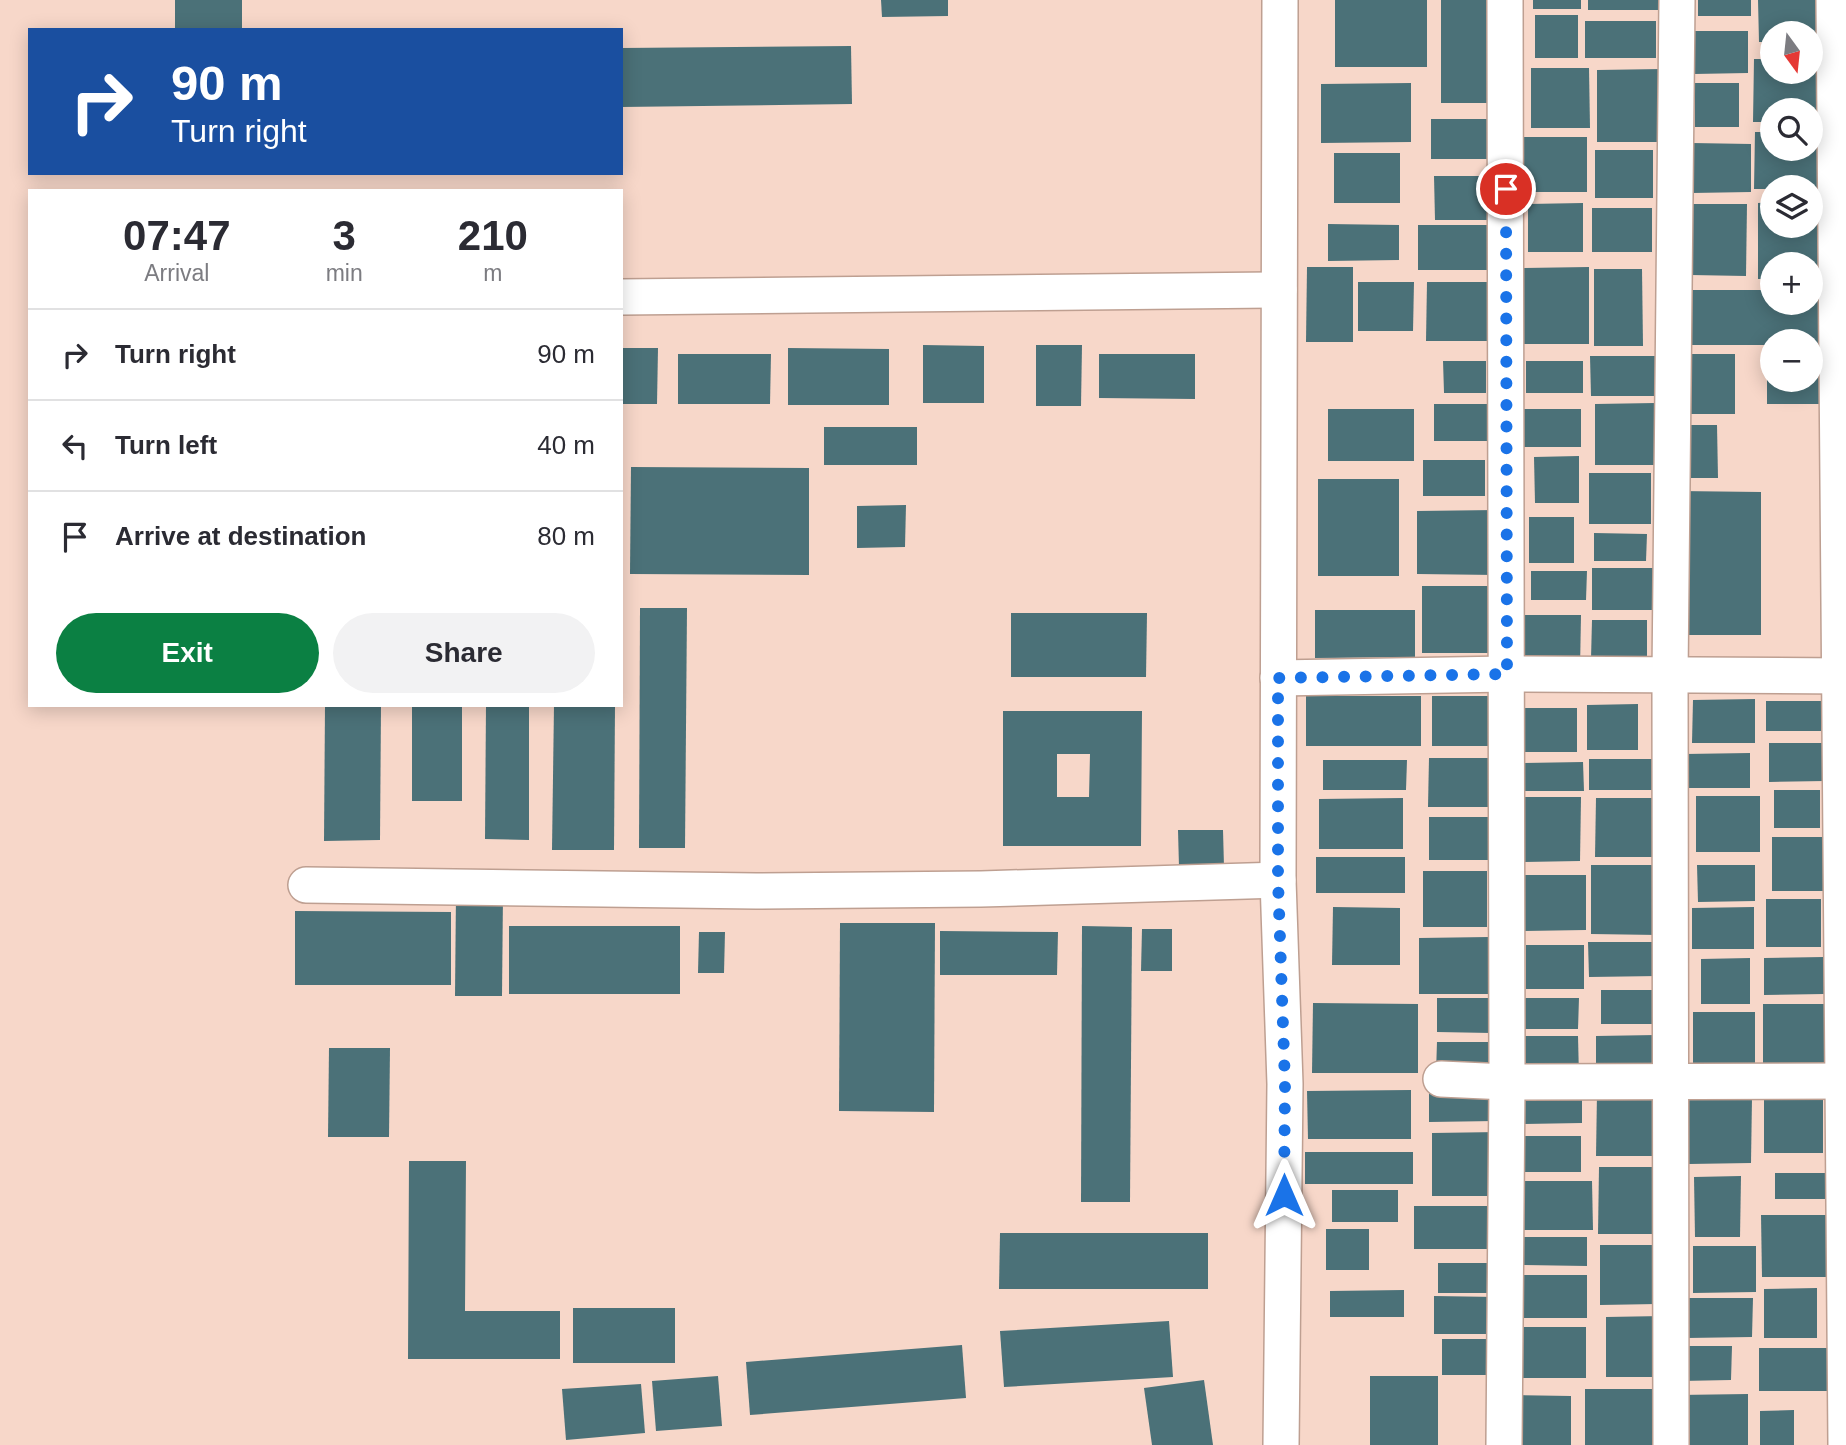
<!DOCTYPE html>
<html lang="en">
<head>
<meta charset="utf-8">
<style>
  body { margin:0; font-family:Arial,sans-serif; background:#f2f2f3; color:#2b2b33; height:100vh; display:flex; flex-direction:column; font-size:26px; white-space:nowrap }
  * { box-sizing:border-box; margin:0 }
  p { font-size:23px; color:#7c7c81 }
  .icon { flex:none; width:38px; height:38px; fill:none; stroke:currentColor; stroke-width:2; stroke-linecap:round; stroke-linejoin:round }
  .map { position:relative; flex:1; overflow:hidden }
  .panel { position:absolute; left:28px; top:189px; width:595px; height:518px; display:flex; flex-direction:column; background:#fff; border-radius:0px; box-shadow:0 4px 18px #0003 }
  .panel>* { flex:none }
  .guide { position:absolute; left:28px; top:28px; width:595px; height:147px; border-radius:0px; box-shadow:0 4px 18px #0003; background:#1a4fa0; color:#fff; overflow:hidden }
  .needle { width:46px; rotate:165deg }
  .fabs { position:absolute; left:1760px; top:21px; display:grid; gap:14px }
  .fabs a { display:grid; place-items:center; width:63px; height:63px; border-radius:50%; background:#fff; box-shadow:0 4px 18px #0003; font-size:35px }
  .pin { position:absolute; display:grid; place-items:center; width:60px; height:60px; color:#fff; margin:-30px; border:4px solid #fff; border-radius:50%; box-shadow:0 2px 7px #0007 }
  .me { position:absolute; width:77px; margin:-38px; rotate:0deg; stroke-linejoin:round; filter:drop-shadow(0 0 5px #0008) }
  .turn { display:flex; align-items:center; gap:24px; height:147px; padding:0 28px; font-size:32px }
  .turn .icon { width:91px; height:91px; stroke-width:2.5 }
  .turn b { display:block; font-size:49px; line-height:60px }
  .eta { display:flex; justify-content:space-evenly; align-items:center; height:119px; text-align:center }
  .eta b { font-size:42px; font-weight:700; line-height:49px }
  .primary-button { display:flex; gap:14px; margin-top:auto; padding:14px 28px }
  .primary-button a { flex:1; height:80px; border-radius:42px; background:#0b8043; color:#fff; font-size:28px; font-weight:700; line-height:80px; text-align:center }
  .primary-button a+a { background:#f2f2f3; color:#2b2b33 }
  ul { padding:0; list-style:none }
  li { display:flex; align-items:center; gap:21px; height:91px; padding:0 28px; border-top:2px solid #e1e1e2 }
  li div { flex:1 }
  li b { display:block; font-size:26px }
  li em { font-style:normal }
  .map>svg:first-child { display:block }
</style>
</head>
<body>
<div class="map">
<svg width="1846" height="1445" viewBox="0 0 1846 1445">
  <rect width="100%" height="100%" fill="#f7d7c9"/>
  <g fill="#4b7178" fill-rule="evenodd">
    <polygon points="175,0 242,0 242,28 175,29"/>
    <polygon points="881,0 948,0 948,16 882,17"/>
    <rect x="1335" y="0" width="92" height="67"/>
    <rect x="1441" y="0" width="51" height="103"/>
    <rect x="1533" y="0" width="48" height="9"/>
    <rect x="1588" y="0" width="74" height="10"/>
    <rect x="1698" y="0" width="53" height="16"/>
    <polygon points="1758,0 1821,0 1820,42 1811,42 1811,33 1773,33 1773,42 1759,42"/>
    <rect x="1535" y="15" width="43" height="43"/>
    <rect x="1585" y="21" width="71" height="37"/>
    <polygon points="1694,31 1748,31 1748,73 1694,74"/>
    <polygon points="851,46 852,104 621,107 621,48"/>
    <polygon points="1754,59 1773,59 1773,72 1811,72 1811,59 1822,59 1822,122 1811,122 1811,110 1773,110 1773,122 1753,122"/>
    <polygon points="1531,68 1589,68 1590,128 1531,128"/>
    <polygon points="1662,69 1662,142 1597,142 1597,70"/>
    <polygon points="1411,83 1411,142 1321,143 1321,84"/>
    <rect x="1695" y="83" width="44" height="44"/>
    <polygon points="1431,119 1493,119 1492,159 1431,159"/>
    <polygon points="1755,132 1773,132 1773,149 1811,149 1811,132 1828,132 1828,189 1754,189"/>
    <rect x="1524" y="137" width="63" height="55"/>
    <polygon points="1692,143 1751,144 1751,192 1692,193"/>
    <rect x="1595" y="150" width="58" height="48"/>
    <rect x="1334" y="153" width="66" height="50"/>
    <polygon points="1434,176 1490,176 1490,220 1435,220"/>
    <polygon points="1773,202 1773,226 1811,226 1811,202 1824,202 1824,279 1811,279 1811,264 1773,264 1773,279 1758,279 1758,203"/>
    <polygon points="1583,203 1583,252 1528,252 1528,204"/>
    <polygon points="1691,204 1747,204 1746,276 1691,275"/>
    <rect x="1592" y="208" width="60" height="44"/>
    <polygon points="1328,224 1399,225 1399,260 1328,261"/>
    <rect x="1418" y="225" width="69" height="45"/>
    <polygon points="1307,267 1353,267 1353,342 1306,342"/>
    <polygon points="1589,267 1589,344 1523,344 1523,268"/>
    <polygon points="1594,269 1642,269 1643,346 1594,346"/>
    <polygon points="1358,282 1414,282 1413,331 1358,331"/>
    <polygon points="1427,282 1491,282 1491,341 1426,341"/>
    <polygon points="1811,289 1825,289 1825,345 1811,345 1811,341 1773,341 1773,345 1686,345 1686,290 1773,290 1773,303 1811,303"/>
    <polygon points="923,345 984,346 984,403 923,403"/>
    <polygon points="1036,345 1082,345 1081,406 1036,406"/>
    <polygon points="621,348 658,348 657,404 621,404"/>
    <polygon points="788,348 889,349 889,405 788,405"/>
    <polygon points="1811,353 1822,353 1822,404 1767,404 1767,354 1773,354 1773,380 1811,380"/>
    <polygon points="678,354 771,354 770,404 678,404"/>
    <polygon points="1099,354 1195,354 1195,399 1099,398"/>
    <rect x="1688" y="354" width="47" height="60"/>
    <polygon points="1590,356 1658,356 1658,396 1591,396"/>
    <polygon points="1443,361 1486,361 1486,393 1444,393"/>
    <rect x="1526" y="361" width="57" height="32"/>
    <polygon points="1655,403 1655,465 1595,465 1595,404"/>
    <polygon points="1434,404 1492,404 1493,441 1434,441"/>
    <rect x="1328" y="409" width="86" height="52"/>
    <rect x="1514" y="409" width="67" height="38"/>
    <polygon points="1687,425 1717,425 1718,478 1687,478"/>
    <rect x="824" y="427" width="93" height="38"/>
    <polygon points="1579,456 1579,503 1535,503 1534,457"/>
    <rect x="1423" y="460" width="62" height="36"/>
    <polygon points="631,467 809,468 809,575 630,574"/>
    <rect x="1589" y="473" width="62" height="51"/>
    <rect x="1318" y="479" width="81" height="97"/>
    <polygon points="1678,491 1761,492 1761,635 1678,635"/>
    <polygon points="906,505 905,547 857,548 857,506"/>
    <polygon points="1496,510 1496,575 1417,574 1417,511"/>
    <rect x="1529" y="517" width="45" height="46"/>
    <polygon points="1594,533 1647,534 1646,561 1594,561"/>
    <polygon points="1592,568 1655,568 1656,610 1592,610"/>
    <polygon points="1531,571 1587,571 1586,600 1531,600"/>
    <rect x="1422" y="586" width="79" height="67"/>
    <polygon points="640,608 687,608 685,848 639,848"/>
    <polygon points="1315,610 1415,610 1415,657 1315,658"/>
    <polygon points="1011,613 1147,613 1146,677 1011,677"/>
    <polygon points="1522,615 1581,615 1580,669 1522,668"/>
    <polygon points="1592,620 1647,620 1647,659 1591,659"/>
    <rect x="1306" y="696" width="115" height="50"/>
    <rect x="1432" y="696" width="62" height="50"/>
    <polygon points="1755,699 1755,743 1692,743 1693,700"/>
    <rect x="1766" y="701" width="55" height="30"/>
    <polygon points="1638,704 1638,750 1587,750 1587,705"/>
    <polygon points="325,705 381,705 380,840 324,841"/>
    <rect x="412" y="705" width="50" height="96"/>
    <polygon points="486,705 529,705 529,840 485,839"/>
    <polygon points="554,705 615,705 614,850 552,850"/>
    <rect x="1517" y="708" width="60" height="44"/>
    <path d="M 1003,711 L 1142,711 L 1141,846 L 1003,846 ZM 1057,754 L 1090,754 L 1089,797 L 1057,797 Z"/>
    <polygon points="1769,743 1826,743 1825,781 1769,782"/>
    <polygon points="1750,753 1750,788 1684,788 1685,754"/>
    <polygon points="1429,758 1498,758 1498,807 1428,807"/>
    <rect x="1589" y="759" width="67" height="31"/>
    <polygon points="1323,760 1407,760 1406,790 1323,790"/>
    <polygon points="1583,762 1584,791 1523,791 1523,763"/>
    <rect x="1774" y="790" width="46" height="38"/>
    <rect x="1696" y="796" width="64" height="56"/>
    <polygon points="1521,797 1581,797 1580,861 1521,862"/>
    <polygon points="1403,798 1403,849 1319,849 1319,799"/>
    <polygon points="1596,798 1661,798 1661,857 1595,857"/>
    <rect x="1429" y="817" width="60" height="43"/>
    <polygon points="1178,830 1223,830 1224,867 1179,867"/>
    <rect x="1772" y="837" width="52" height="54"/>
    <rect x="1316" y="857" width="89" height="36"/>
    <polygon points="1591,865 1657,865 1658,935 1591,934"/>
    <polygon points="1697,865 1755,865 1755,901 1698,902"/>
    <rect x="1423" y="871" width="64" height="56"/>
    <polygon points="1521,875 1586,875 1586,930 1520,931"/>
    <polygon points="456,893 503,893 502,996 455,996"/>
    <rect x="1766" y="899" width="55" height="48"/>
    <polygon points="1333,907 1400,908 1400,965 1332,965"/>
    <polygon points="1754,907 1754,949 1692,949 1692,908"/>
    <polygon points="295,911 451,912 451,985 295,985"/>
    <polygon points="840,923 935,923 934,1112 839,1111"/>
    <rect x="509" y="926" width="171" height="68"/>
    <polygon points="1082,926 1132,927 1130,1202 1081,1202"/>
    <polygon points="1142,929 1172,929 1172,971 1141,971"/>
    <polygon points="940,931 1058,932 1057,975 940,975"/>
    <polygon points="699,932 725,932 724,973 698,973"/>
    <polygon points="1489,937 1490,994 1419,994 1419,938"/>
    <polygon points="1588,942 1658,942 1659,976 1589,977"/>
    <rect x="1526" y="945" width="58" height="44"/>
    <polygon points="1824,957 1824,994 1764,995 1764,958"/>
    <polygon points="1750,958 1750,1004 1701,1004 1701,959"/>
    <rect x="1601" y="990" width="60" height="34"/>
    <polygon points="1437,998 1492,998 1491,1033 1437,1032"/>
    <polygon points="1516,998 1579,998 1578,1029 1516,1029"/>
    <polygon points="1313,1003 1418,1004 1418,1073 1312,1073"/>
    <rect x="1763" y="1004" width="66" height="61"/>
    <rect x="1693" y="1012" width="62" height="56"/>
    <polygon points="1656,1035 1656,1077 1596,1076 1596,1036"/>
    <polygon points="1511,1036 1578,1036 1579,1077 1511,1077"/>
    <polygon points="1437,1042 1499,1042 1499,1073 1436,1073"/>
    <polygon points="329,1048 390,1048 389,1137 328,1137"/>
    <polygon points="1429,1087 1494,1087 1495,1121 1429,1122"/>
    <polygon points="1411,1090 1411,1139 1308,1139 1307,1091"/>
    <polygon points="1597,1092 1654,1092 1653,1156 1596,1156"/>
    <polygon points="1823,1095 1823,1153 1764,1153 1764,1096"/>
    <polygon points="1582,1096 1582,1123 1522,1124 1522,1097"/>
    <polygon points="1689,1097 1752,1097 1751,1163 1689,1164"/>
    <polygon points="1499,1132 1498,1196 1432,1196 1432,1133"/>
    <rect x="1521" y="1136" width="60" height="36"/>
    <rect x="1305" y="1152" width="108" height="32"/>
    <polygon points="409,1161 466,1161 465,1311 560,1311 560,1359 408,1359"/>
    <polygon points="1599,1167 1663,1167 1662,1234 1598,1234"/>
    <rect x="1775" y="1173" width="52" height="26"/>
    <polygon points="1741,1176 1740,1237 1695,1237 1694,1177"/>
    <polygon points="1521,1181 1592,1181 1593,1230 1521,1230"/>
    <rect x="1332" y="1190" width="66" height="32"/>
    <polygon points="1414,1206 1498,1206 1499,1249 1414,1249"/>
    <polygon points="1761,1215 1831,1215 1830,1277 1762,1277"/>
    <rect x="1326" y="1229" width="43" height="41"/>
    <polygon points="1000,1233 1208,1233 1208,1289 999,1289"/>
    <polygon points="1519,1237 1587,1237 1587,1266 1520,1265"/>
    <polygon points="1600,1245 1657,1245 1657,1304 1600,1305"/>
    <polygon points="1693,1246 1756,1246 1756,1292 1693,1293"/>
    <rect x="1438" y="1263" width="51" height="30"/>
    <polygon points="1518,1275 1587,1275 1587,1318 1517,1318"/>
    <polygon points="1817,1288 1817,1338 1764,1338 1764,1289"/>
    <polygon points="1404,1290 1404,1317 1330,1317 1330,1291"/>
    <polygon points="1434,1296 1497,1297 1496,1334 1434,1334"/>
    <polygon points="1686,1298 1753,1298 1752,1337 1687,1338"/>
    <rect x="573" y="1308" width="102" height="55"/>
    <polygon points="1663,1316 1662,1377 1606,1377 1606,1317"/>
    <polygon points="1169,1321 1173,1377 1004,1387 1000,1331"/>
    <polygon points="1522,1327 1586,1327 1586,1378 1523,1378"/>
    <rect x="1442" y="1339" width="48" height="36"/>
    <polygon points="962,1345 966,1398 750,1415 746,1362"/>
    <polygon points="1681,1346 1732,1346 1731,1380 1681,1381"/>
    <rect x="1759" y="1348" width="68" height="43"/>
    <polygon points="718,1376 722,1426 656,1431 652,1381"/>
    <rect x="1370" y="1376" width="68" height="69"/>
    <polygon points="1204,1380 1213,1445 1152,1445 1144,1388"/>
    <polygon points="641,1384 645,1433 566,1440 562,1389"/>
    <rect x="1585" y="1389" width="71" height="56"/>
    <polygon points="1748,1394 1748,1445 1678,1445 1678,1395"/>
    <polygon points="1514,1395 1571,1396 1571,1445 1514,1445"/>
    <polygon points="1794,1410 1794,1445 1760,1445 1760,1411"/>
  </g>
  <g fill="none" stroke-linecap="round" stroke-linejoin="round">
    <g stroke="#be9f91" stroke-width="38">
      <g id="minor">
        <polyline points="1280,0 1278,880 1285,1084 1281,1445"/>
        <polyline points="1834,0 1846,1445"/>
        <polyline points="621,297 1279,290"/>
        <polyline points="1278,678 1507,674 1846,676"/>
        <polyline points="306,885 756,891 981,889 1278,880"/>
        <polyline points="1441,1079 1507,1082 1846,1081"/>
        <polyline points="1504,1445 1507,1082 1505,0"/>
        <polyline points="1671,1445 1670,675 1677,0"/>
      </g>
    </g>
    <use href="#minor" stroke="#fff" stroke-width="35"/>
  </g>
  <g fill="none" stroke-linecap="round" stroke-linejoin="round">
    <polyline stroke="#1a73e8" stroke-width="12" stroke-dasharray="0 21.6" points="1284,1195 1285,1084 1278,880 1278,678 1507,674 1506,189"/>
  </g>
</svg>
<div class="fabs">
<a><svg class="needle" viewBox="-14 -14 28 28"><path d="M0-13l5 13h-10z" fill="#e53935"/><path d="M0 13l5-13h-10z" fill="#7c7c81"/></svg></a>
<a><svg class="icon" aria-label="search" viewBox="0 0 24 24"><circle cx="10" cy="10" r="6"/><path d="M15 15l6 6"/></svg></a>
<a><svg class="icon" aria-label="layers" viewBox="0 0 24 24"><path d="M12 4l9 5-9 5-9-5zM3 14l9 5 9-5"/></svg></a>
<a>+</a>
<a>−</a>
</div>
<div class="pin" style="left:1506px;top:189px;background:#d93025"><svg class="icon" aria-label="arrive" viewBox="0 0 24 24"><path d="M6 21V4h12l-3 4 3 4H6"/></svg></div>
<svg class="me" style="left:1284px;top:1195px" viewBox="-20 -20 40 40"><path d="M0-17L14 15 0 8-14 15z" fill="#1a73e8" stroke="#fff" stroke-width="4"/></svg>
<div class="guide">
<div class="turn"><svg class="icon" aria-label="right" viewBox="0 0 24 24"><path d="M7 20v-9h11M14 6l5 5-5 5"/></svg><div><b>90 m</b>Turn right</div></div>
</div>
<section class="panel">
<div class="eta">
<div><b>07:47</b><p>Arrival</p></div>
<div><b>3</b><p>min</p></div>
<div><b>210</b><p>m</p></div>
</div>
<ul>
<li><svg class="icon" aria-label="right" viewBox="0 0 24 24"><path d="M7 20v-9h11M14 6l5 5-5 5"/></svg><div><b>Turn right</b></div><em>90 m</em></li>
<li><svg class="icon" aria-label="left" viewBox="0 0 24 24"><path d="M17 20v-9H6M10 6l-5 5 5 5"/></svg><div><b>Turn left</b></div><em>40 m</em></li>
<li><svg class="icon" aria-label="arrive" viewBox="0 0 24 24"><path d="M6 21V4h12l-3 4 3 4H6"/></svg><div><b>Arrive at destination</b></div><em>80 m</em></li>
</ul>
<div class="primary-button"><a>Exit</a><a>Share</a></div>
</section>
</div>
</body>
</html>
